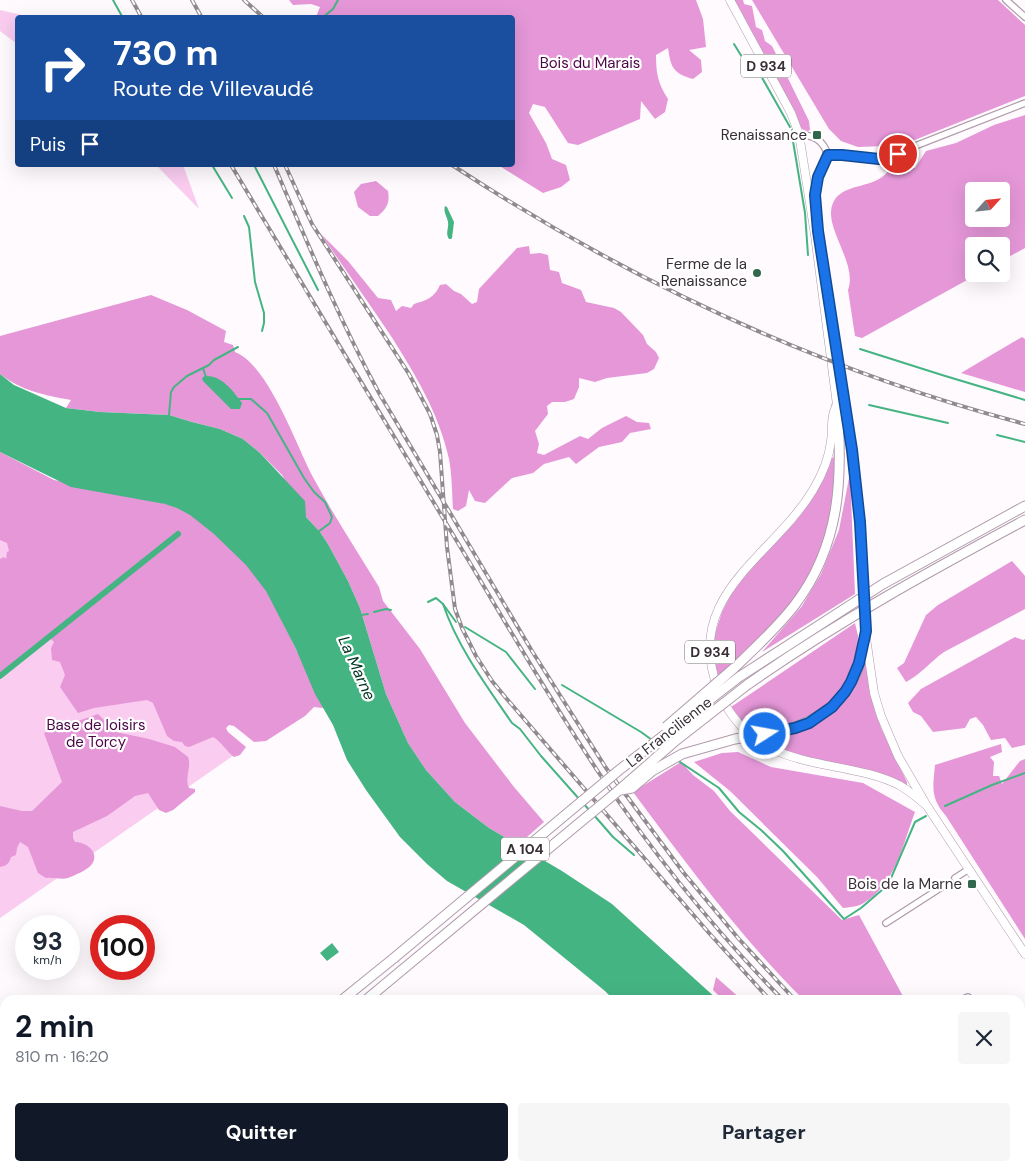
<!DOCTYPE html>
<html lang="fr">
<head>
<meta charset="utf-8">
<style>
  body { margin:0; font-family:"DM Sans",sans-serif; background:#f6f6f7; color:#1f2937; height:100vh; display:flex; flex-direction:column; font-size:19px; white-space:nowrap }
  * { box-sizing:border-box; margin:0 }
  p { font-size:16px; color:#747a83 }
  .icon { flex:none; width:28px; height:28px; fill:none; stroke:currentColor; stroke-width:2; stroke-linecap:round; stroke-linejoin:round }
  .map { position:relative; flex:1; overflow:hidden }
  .sheet { position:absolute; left:0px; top:995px; width:1025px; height:176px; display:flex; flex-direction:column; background:#fff; border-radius:15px 15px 0 0; box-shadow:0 5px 20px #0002 }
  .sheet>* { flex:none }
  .hud { position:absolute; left:15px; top:15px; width:500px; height:152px; border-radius:5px; box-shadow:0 5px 20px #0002; background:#1a4fa0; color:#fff; overflow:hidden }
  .needle { width:32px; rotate:63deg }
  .tools { position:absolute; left:965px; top:182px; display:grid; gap:10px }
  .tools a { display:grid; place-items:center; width:45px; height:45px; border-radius:5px; background:#fff; box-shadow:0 5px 20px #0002; font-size:25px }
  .speed { position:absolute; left:15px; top:915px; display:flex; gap:10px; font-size:25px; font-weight:700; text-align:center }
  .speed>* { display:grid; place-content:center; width:65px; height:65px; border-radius:50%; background:#fff; box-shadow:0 5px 20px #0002; line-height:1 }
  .speed small { font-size:12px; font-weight:400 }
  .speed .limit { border:8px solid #d22; background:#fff; color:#111 }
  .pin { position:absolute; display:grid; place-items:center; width:42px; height:42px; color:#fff; margin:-21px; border:2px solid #fff; border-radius:50%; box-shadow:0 1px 5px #0007 }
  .me { position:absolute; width:55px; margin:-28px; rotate:79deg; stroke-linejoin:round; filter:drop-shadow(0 0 4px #0008) }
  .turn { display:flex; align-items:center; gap:18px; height:105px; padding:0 15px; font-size:22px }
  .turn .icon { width:65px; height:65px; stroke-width:2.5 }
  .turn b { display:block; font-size:35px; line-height:42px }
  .then { display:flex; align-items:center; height:48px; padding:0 15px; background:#0003; gap:10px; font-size:19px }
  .round { display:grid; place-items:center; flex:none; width:52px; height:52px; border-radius:5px; background:#f6f6f7 }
  .summary { display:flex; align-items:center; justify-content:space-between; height:85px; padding:0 15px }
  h1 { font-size:30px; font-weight:700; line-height:38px; color:#111827 }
  .action { display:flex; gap:10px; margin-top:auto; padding:10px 15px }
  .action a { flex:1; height:58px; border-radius:5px; background:#111827; color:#fff; font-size:20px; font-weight:700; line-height:58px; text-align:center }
  .action a+a { background:#f6f6f7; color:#1f2937 }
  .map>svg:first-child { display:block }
</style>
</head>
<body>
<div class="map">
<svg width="1025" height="1171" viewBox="0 0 1025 1171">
  <rect width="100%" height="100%" fill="#fefafd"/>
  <g fill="#f9ccf0">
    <polygon points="0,10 30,17 18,18 17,44 0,31"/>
    <polygon points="156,165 183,165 199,209"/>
    <polygon points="0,452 123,583 237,753 0,918"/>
    <polygon points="891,1166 936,1166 941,1171 897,1171"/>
  </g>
  <g fill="#e597d8" fill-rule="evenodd">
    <path d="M 289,0 L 696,0 L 703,19 L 706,47 L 689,50 L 701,60 L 702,72 L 693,79 C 673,73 671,68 668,48 L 656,55 C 656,73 658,84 668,99 L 665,112 L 655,119 L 641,101 L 640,119 L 578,145 L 568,143 L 545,107 L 533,104 L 529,113 L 546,143 L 552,159 L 566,165 L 570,180 L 561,187 L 543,193 L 498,165 L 512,165 L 512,18 L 316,17 L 320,7 L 311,4 L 293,5 Z"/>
    <polygon points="734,0 743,0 744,4 752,6 756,27 762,30 765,41 772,46 809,121 810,130 806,132 801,128 796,114"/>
    <polygon points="752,0 998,0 1025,25 1025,96 907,143 885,146 858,147 841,141 829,129"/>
    <path d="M 1025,115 L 1025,248 L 1001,261 L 1001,246 L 974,246 L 974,274 L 978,274 L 862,338 L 855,336 L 848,290 C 857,266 830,235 831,212 C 833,185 862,189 879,179 C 884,176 889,171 893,166 L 915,168 L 926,151 L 956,143 L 994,125 ZM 974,191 L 1001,191 L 1001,219 L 974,219 Z"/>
    <path d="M 376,181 L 388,191 C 390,203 387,208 378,216 L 370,216 L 358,207 L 354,192 L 361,184 Z"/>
    <path d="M 320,233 L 348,261 L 378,298 L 391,300 L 396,311 L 402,306 L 411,308 L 414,304 C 427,300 434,298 440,285 L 446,284 L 454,291 L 461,294 L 472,304 L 477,302 L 479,289 L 517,248 L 529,246 L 530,254 L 540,253 L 548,255 L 550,270 L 559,272 L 562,283 L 581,290 L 586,302 L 614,308 L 621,312 L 643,335 L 647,344 L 656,352 L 659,358 L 654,369 L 647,373 L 607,378 L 595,382 L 579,378 L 579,387 L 574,399 L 565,402 L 552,402 L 547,406 L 548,414 L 535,431 L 539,444 L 537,453 L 544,455 L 580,436 L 588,439 L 602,428 L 626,416 L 637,422 L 649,423 L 651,429 L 630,433 L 622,442 L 599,447 L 576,464 L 569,457 L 544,464 L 533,473 L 512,478 L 485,503 L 475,501 L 469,490 L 466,506 L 458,511 L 453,509 C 452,493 452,475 449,459 C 439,413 414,372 389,333 C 366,299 343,266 320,233 Z"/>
    <path d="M 151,295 L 187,310 L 226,331 L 224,342 L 233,345 L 235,352 C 269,365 297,448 314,479 C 334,516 357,551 379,587 L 383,601 L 420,649 L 465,723 L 514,787 L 544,822 L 518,845 L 489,828 L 455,802 L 426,770 L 408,743 L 386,694 L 360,608 L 348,581 L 328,544 L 320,532 L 306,517 L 282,475 L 260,453 L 243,439 L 220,429 L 192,422 L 169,415 L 100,412 L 66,408 L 71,400 C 44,395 22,391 0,374 L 0,336 Z"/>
    <polygon points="1022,337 1025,339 1025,392 961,373"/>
    <path d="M 0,452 L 54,480 L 185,508 L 254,568 L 274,605 L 325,707 L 322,708 L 314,707 L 305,716 L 266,741 L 254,742 L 234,726 L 229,725 L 226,728 L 228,732 L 246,747 L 240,755 L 234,757 C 226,751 222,742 213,737 L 189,747 L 185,746 L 182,742 L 174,741 L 167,736 L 153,703 L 147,700 L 94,708 L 78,713 L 60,687 L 65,675 L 60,662 L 52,660 L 51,648 L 54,642 L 49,637 L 0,676 L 0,559 L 4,557 L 6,559 L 7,552 L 9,551 L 7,543 L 0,540 Z"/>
    <path d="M 837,456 C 835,493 830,529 815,564 C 797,609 751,648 716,680 L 714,637 L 722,612 L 734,588 L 757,561 L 795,522 L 821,483 L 832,458 Z"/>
    <polygon points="850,473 855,594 762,652 802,606 821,574 839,530"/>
    <path d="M 1012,561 L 1025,576 L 1025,609 L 944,652 C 930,662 920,675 906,682 L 897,668 L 904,663 L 926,615 L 938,605 Z"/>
    <polygon points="855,623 858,636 857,655 849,677 836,699 810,717 789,725 753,730 746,727 731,707"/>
    <polygon points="1015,637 1023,640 1025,639 1025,745 1012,748 1005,738 991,740 983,725 976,717 970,719 965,728 933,732 921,716 913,712 908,703 921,689"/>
    <path d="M 866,657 L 874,705 L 881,728 L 907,782 L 907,786 C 898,781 888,776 879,773 C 840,763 798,762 763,740 C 800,735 833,722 854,689 C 860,680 862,667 866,657 Z"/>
    <path d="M 98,714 L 116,732 L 149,739 L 175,747 L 188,757 C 192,768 184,777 189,788 L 195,789 L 195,792 L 173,810 L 166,813 L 159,810 L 148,793 L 135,796 L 107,816 L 73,832 L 73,838 L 75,842 C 86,842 100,852 92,864 C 88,870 75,875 68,878 C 61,880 55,877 46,878 L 38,873 L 28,847 L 20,842 L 17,848 L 16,855 L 11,857 C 9,864 6,866 0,867 L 0,806 L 22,811 L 32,811 L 62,782 L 44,733 Z"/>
    <path d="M 1001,744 L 1002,752 L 990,757 L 994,762 L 993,776 L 999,776 L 1002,784 L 1020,761 L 1025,759 L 1025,939 L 946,816 C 930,798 933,787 935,765 Z"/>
    <path d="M 738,752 L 771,767 L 863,783 L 915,812 C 903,844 895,886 862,904 C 857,907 849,907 843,908 L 817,877 L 730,791 L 694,762 L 722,753 Z"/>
    <path d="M 681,762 L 693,775 L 714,791 L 730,811 L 842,920 L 859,915 L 905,1000 L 804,1000 C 740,937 687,864 633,792 Z"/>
    <polygon points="716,977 742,1000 723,1000 713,990"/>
  </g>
  <g fill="#45b483">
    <path d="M 445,206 L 447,207 L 454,222 L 452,238 L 451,239 L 449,239 C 445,233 449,229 448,222 C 447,216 443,212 445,206 Z"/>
    <polygon points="0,374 14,385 66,408 100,412 169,415 192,422 220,429 243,439 260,453 305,501 306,517 320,532 328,544 348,581 360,608 386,694 408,743 426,770 455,802 489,828 562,871 612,904 718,1000 614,1000 605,991 524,925 447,881 427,864 400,837 366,790 347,760 333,725 315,694 296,649 266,591 246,565 214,534 190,515 177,508 165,504 71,487 0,452"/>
    <path d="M 205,376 C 222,375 233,391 242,403 L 240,409 L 231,409 L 203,381 L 202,378 Z"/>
    <polygon points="332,943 339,952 327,961 320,953"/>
    <polygon points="0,1145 5,1145 5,1166 83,1166 75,1171 0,1171"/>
    <polygon points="776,1166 882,1166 888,1171 781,1171"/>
  </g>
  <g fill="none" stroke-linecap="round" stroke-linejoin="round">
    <g stroke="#45b483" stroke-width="2">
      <polyline points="113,0 123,18"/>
      <polyline points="322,18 333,9 338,0"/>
      <polyline points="734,44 742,57 752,60 790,127"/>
      <polyline points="792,130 792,133"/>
      <polyline points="793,141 805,213 808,255"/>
      <polyline points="212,165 232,198"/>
      <polyline points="254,165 318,290"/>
      <polyline points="244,216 249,227 255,282 264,313 264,323 262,331"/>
      <polyline points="860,349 942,375 1025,400"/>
      <polyline points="203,368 206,377"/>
      <polyline points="238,399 251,399 267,413 304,478 314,492 325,502 332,517 330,523 318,532"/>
      <polyline points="869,405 948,423"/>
      <polyline points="169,415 171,392 174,387 187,376 209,365 214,360 238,347"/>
      <polyline points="997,435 1025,442"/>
      <polyline points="428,602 436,598 443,604 456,622"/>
      <path d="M 443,604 C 458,648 486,685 512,723 L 520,729 L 541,756 L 580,800"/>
      <polyline points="374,612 386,609 391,610"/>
      <polyline points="361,615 368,614"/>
      <polyline points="465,627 506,652 535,689"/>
      <polyline points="562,685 641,732 652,740"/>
      <polyline points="677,760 719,788 739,812 761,830 783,851 844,919 861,908 882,890 891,878 915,822 926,816"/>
      <polyline points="583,803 590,811"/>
      <polyline points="945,806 992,785 1025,773"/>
      <polyline points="593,814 613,837 634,855"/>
    </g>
    <polyline stroke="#45b483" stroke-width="6" points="0,676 178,534"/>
    <g stroke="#b09bac" stroke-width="8">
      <g id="minor">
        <polyline points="1006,0 1025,17"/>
        <path d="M 799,134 C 815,136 823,140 828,155 L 818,177 L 815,187 L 818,231"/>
        <polyline points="828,155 879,159 887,157 1025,103"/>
        <polyline points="955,878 969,869"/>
        <polyline points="886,923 945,885"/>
        <polyline points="476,1000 484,1000"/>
        <polyline points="961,1000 968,997 972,1000"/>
        <polyline points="1020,1060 1025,1057"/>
        <polyline points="530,1166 532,1171"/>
        <polyline points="360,1171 363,1166"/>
      </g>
    </g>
    <g stroke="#b09bac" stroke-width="9">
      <g id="major">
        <path d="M 730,0 L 791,113 L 799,134 L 815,235 L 837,405 C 830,416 833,428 831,441 C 829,459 822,475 813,490 C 773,557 682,595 718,689 C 727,714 748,738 772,749 C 813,768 861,766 899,785 C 909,791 918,798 927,806"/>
        <polyline points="827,286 852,450 860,522"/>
        <polyline points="866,638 874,693 881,716 898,756 927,806 1025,954"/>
      </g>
    </g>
    <g stroke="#b09bac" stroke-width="11">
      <g id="highway">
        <path d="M 733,669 C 754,649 776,629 794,606 C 841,545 843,477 837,405"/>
        <polyline points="739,677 883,584 1025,506"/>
        <path d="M 747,685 C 835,623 930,571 1025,520"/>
        <path d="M 782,731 C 818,722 850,699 860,662 C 862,651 864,641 866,631"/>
        <polyline points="342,1000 394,958"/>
        <polyline points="366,1000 402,970"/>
        <polyline points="128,1171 136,1166"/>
        <polyline points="150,1171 157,1166"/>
      </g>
    </g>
    <use href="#minor" stroke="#fff" stroke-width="5.5"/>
    <use href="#major" stroke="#fff" stroke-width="8"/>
    <use href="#highway" stroke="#fff" stroke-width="9"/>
    <g stroke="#918b90" stroke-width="4">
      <g id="rail">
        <polyline points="132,0 142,18"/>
        <polyline points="192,0 202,18"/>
        <polyline points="244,0 264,18"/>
        <path d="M 231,165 C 309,296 388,427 467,558 C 510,630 552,703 599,773 C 653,853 715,931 783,1000"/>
        <path d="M 274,165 C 307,242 339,319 379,393 L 532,651 L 606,768 L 683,872 L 738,938 L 795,1000"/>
        <polyline points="285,165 312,224 409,374 430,414 437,435 440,452 447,547 455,609 462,628 476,656 492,681 506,698 709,933 770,1000"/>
        <path d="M 452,165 C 629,281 820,370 1025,424"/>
        <polyline points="956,1166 961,1171"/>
        <polyline points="968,1166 973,1171"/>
      </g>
    </g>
    <use href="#rail" stroke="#fff" stroke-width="2" stroke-dasharray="5.5" stroke-linecap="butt"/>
    <g stroke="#b09bac" stroke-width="9" stroke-linecap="butt">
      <polyline id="major-bridge" points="860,522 866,631"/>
    </g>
    <g stroke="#b09bac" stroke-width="11" stroke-linecap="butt">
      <g id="highway-bridge">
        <polyline points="666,727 733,669"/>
        <polyline points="621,790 632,788 652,771 682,754 735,739 782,731"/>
        <polyline points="394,958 618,771 739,677"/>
        <polyline points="402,970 618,791 674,742 747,685"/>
      </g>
    </g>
    <use href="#major-bridge" stroke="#fff" stroke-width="8"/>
    <use href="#highway-bridge" stroke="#fff" stroke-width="9"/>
  </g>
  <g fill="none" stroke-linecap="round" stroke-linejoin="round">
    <g stroke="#114b97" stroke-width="12">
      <polyline id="route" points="765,734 795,728 809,723 832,707 845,692 851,682 859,663 866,631 860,522 852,450 818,231 815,195 818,177 828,155 842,155 879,159 898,154"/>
    </g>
    <use href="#route" stroke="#1a73e8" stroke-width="9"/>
  </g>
  <g fill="#31674d" stroke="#fff" stroke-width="2">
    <rect x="812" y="130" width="10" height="10" rx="2.5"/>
    <circle cx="757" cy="273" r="5"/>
    <rect x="967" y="879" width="10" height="10" rx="2.5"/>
  </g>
  <g text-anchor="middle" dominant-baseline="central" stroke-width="4.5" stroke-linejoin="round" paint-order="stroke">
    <g fill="#fff" stroke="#746e73" stroke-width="1">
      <rect x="741" y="54.5" width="50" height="23" rx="4"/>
      <rect x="685" y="640.5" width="50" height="23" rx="4"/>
      <rect x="501" y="837.5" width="48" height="23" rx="4"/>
    </g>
    <g font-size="14" font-weight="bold" fill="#393037">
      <text x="766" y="66">D 934</text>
      <text x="710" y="652">D 934</text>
      <text x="525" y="849">A 104</text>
    </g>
    <g font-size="15" fill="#4c0546" stroke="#fff">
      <text x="590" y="63">Bois du Marais</text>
      <text x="96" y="725">Base de loisirs<tspan x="96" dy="17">de Torcy</tspan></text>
    </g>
    <g font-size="15" fill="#393037" stroke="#fff" text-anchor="end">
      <text x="807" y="135">Renaissance</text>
      <text x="747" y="264">Ferme de la<tspan x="747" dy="17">Renaissance</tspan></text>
      <text x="962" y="884">Bois de la Marne</text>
    </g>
    <g font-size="15" fill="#393037" stroke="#fff">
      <text transform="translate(669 732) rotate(-38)">La Francilienne</text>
    </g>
    <g font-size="16" font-style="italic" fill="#023421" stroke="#fff">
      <text transform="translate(357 668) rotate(66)">La Marne</text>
    </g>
  </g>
</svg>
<div class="tools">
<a><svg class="needle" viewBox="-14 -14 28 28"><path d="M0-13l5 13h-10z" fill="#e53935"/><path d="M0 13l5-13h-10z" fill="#747a83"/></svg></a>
<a><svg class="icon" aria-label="search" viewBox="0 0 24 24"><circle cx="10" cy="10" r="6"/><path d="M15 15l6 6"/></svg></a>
</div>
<div class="speed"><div>93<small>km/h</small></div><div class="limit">100</div></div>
<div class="pin" style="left:898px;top:154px;background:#d93025"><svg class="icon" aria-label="arrive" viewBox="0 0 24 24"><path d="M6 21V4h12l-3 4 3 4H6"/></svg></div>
<svg class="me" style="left:765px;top:734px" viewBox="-20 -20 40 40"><circle r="17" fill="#1a73e8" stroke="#fff" stroke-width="3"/><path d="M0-11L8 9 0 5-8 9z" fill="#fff"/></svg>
<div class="hud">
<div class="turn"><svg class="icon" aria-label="right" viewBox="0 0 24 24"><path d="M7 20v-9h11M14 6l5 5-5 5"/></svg><div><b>730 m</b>Route de Villevaudé</div></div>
<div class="then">Puis<svg class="icon" aria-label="arrive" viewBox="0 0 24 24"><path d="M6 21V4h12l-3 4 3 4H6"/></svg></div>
</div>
<section class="sheet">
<div class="summary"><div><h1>2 min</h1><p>810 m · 16:20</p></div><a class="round"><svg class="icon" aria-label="close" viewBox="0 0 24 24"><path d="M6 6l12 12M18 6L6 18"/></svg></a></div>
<div class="action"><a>Quitter</a><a>Partager</a></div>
</section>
</div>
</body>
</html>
